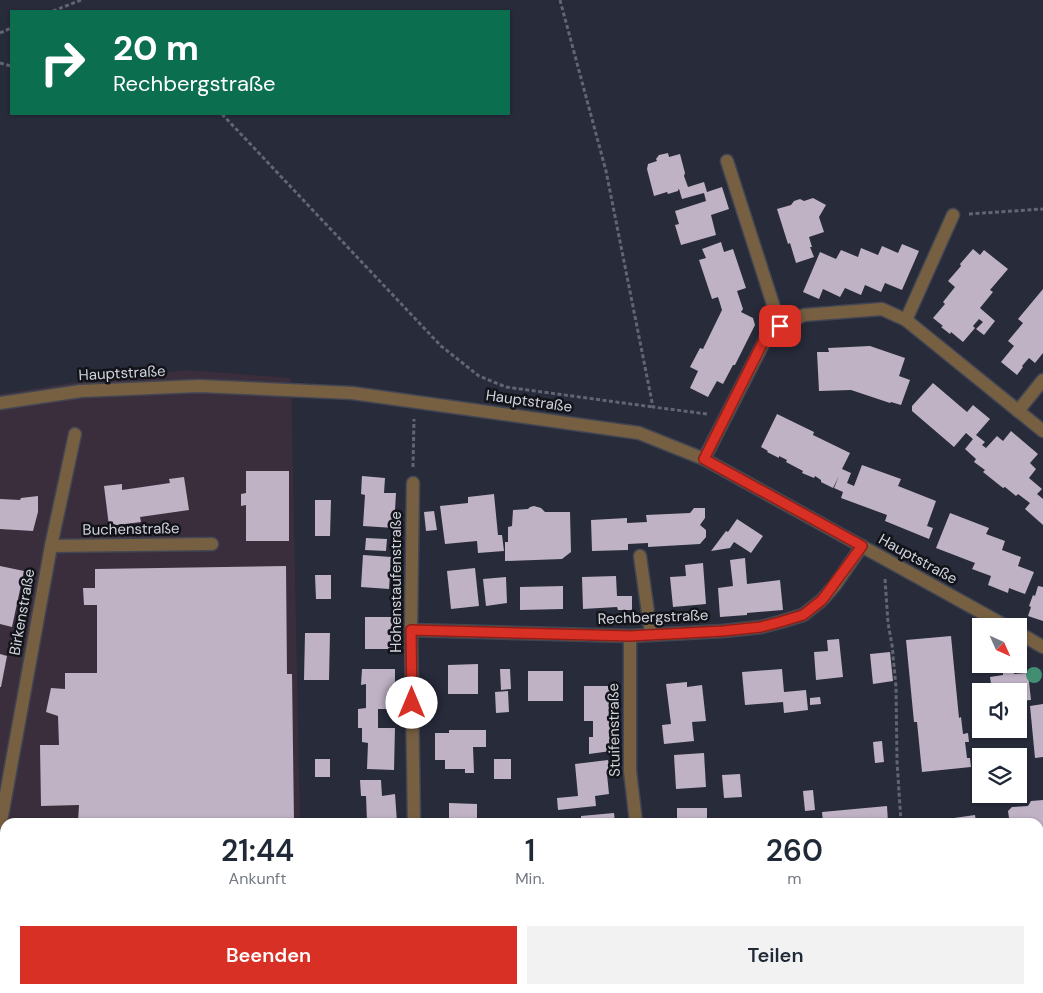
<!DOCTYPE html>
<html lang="de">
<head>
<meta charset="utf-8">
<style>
  body { margin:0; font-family:"DM Sans",sans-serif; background:#f2f2f3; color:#1f2937; height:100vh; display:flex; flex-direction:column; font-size:19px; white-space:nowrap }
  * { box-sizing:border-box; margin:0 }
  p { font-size:16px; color:#747a83 }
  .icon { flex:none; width:28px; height:28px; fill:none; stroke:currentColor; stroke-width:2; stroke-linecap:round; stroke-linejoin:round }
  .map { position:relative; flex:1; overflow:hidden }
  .side { position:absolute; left:0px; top:818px; width:1044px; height:176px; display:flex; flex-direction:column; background:#fff; border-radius:15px 15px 0 0; box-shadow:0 1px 4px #0004 }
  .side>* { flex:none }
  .top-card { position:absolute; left:10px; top:10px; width:500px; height:105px; border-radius:0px; box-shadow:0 1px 4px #0004; background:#0b6e4f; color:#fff; overflow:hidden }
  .needle { width:32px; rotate:135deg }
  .buttons { position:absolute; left:972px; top:618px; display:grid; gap:10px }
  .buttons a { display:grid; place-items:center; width:55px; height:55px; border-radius:0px; background:#fff; box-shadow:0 1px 4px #0004; font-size:25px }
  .pin { position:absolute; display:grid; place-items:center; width:42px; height:42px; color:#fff; margin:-21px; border-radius:10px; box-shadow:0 2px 8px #0006 }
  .me { position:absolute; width:55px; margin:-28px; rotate:0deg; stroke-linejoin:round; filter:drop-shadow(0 0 4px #0008) }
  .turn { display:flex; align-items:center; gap:18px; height:105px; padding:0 20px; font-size:22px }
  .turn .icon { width:65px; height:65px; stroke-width:2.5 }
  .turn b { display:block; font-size:35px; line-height:42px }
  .eta { display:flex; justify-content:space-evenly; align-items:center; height:85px; text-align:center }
  .eta b { font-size:30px; font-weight:600; line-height:35px }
  .primary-button { display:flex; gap:10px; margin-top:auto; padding:10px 20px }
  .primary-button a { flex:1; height:58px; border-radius:0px; background:#d93025; color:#fff; font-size:20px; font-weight:600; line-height:58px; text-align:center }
  .primary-button a+a { background:#f2f2f3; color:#1f2937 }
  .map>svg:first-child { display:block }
</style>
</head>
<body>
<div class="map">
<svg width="1043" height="993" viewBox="0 0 1043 993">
  <rect width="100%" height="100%" fill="#272b3a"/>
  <polygon fill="#3b2e3c" points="186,370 291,378 300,822 5,822 5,989 326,989 327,991 350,991 350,993 0,993 0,394 70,383"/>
  <g fill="#174b33">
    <polygon points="349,989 746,989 747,993 350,993"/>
    <polygon points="954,989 1014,989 1015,993 954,993"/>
  </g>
  <g fill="#beb2c4">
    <polygon points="668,153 669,157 680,154 685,173 684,176 688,187 704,182 707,192 722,187 729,209 711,215 716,235 681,245 675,225 679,224 675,211 706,201 704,193 682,199 679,189 678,190 678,191 668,194 667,192 654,196 647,169 648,164 657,161 656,159 659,155"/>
    <polygon points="813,198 826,205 819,217 824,232 809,237 812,247 810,247 814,257 796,263 790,243 788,244 777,209 791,205 794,201 800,199 804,201"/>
    <polygon points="721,242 724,252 733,249 746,288 737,291 743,309 741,312 753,318 755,325 735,365 733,365 723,384 717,381 708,397 690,388 698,371 690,367 700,348 703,349 722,310 718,297 712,299 699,260 706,258 702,249"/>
    <polygon points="902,244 919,251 902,290 885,283 881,292 865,285 861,295 845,288 840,297 823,289 819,299 803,292 820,252 836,259 841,250 858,257 861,248 878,255 882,246 898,253"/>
    <polygon points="973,249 980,255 984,250 1008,269 990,290 993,292 980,308 995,321 984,335 976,329 983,322 979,319 973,326 975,328 963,342 951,332 950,334 941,327 943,326 933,318 945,304 943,302 955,287 948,281 961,266 960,264"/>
    <polygon points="1043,289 1043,353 1035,363 1029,358 1022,366 1023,367 1017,375 1001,362 1014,346 1008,341 1023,323 1018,319"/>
    <polygon points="870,346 905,358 899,376 910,380 901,405 891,402 890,403 851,390 819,391 817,352 829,352 828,348"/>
    <polygon points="933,383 967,412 973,405 990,419 976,435 985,442 982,445 986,448 997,436 1003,441 1011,431 1038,454 1030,463 1036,469 1029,478 1042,489 1037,494 1043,499 1043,525 1025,509 1030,503 1018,494 1016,496 1005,487 1003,488 983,472 985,470 974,462 976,459 965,449 973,439 966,433 954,447 912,411 912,406"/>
    <polygon points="777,414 814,432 813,435 850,453 842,469 851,473 847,483 854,486 862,465 901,479 898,486 936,501 927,526 933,528 929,539 885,521 887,515 841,498 843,492 834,488 839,476 833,488 821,482 821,480 815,476 814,478 802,473 803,471 786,462 787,460 779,456 779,458 767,452 768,451 761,447"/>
    <polygon points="246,471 289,471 289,541 246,541 246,505 241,506 241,494 246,493"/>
    <polygon points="362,476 385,478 384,493 396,493 394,528 363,526 365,495 361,494"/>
    <polygon points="184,477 189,510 140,517 141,522 109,526 104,486 122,484 122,490 170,483 169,479"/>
    <polygon points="494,494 498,535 502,535 504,551 478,553 477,541 445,544 440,506 468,503 468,497"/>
    <polygon points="38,496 38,512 33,531 0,529 0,499 20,500 21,498"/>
    <polygon points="315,500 331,500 330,536 315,536"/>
    <polygon points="534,506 541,508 545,512 570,512 571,552 562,559 505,561 505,542 508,542 508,527 512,526 513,510 528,509 530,507"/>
    <polygon points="694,508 705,508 705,518 700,525 706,530 706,537 700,544 648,547 648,543 628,544 628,550 592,551 591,520 627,518 627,523 647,522 646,515 690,513"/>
    <polygon points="434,511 437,530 426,531 424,512"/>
    <polygon points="950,513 989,528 986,534 1005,541 1002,550 1021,557 1018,566 1034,572 1025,594 1009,588 1008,593 988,585 991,576 972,569 975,563 936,548"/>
    <polygon points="737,519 763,536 751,553 734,542 730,548 711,551 726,531 728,532"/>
    <polygon points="366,538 387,539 386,551 365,550"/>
    <polygon points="363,555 391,557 389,589 361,587"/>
    <polygon points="745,558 747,584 780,580 783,610 747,613 747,615 720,617 718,588 733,586 730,560"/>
    <polygon points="703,563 706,604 673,607 670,577 686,576 685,565"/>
    <polygon points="0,566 24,571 12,627 0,624"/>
    <polygon points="286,566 287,674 292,674 294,822 78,822 79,805 41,806 40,745 59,745 58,716 46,712 51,688 65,689 65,673 97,673 97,605 84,605 83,588 95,588 95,569"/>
    <polygon points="475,568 479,606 451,609 447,571"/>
    <polygon points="315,575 331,575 331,599 316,599"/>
    <polygon points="616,576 617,596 632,596 632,610 618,610 617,607 583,609 582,577"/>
    <polygon points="506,577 507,603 486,606 483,579"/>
    <polygon points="563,586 563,609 520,610 520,587"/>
    <polygon points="1038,586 1043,587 1043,621 1028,616 1031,607 1029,606 1033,595 1035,596"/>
    <rect x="365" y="617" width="30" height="32"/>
    <polygon points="305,633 330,633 329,680 304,680"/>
    <polygon points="951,636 959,718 961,717 963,734 968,733 969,742 965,742 967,758 970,758 971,767 922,772 917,722 914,722 906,640"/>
    <polygon points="839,639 843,677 816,680 814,652 828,651 827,640"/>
    <polygon points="981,648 981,664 987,664 988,671 976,672 973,649"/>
    <polygon points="890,652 893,681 873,684 870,654"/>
    <polygon points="0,654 7,656 1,687 0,687"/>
    <polygon points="478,664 478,694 448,694 448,665"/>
    <polygon points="362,669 395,669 395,709 378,709 378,728 395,728 394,770 367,769 368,743 362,742 362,728 358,728 358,709 366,708 366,684 361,685"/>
    <polygon points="500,669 510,669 511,689 501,690"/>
    <polygon points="782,669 784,692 806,690 808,710 784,713 783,702 745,705 742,672"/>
    <rect x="528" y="671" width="35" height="30"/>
    <polygon points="1014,671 1014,674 1028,673 1031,700 1019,701 1019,691 992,691 990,677 1003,675 1003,673"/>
    <polygon points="687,682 687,687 702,685 706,721 692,722 694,741 664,744 662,725 671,724 666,684"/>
    <polygon points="584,686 614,686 614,737 611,737 611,751 589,754 589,737 593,737 593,721 584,721"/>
    <polygon points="508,691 509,712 496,713 495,692"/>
    <polygon points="820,697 821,704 810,705 810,698"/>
    <polygon points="1043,704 1043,757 1035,758 1030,706"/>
    <polygon points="449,730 486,730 486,747 473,747 474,773 465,773 465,769 445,769 445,760 435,760 435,733 449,733"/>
    <polygon points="882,741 884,762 875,763 873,742"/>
    <polygon points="704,753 706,787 676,789 674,755"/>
    <rect x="315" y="759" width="15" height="18"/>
    <rect x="494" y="759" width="17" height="20"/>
    <polygon points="608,760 610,774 607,774 609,794 595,796 596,806 558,810 557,798 578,796 575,764"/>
    <polygon points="740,774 742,797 724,798 722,775"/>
    <polygon points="360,780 381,780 382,796 395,794 397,822 367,822 366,796 361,796"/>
    <polygon points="813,790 815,810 805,811 803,791"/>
    <polygon points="1043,800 1043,848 1039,848 1039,822 1004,822 1004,819 1009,818 1008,811 1012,807 1028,806 1031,801"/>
    <polygon points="449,803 477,804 477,822 449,822"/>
    <polygon points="887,806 888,822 823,822 822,812"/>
    <rect x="677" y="808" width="30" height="14"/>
    <polygon points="614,813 615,822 581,822 581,816"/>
    <polygon points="975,815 976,822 954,822 954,818"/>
    <polygon points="745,819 745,822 726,822 726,820"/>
    <polygon points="936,819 937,822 918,822 918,821"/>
    <polygon points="503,820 515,821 515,822 503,822"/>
    <polygon points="1043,953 1043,982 1042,982 1039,954"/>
    <rect x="67" y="989" width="84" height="4"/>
    <rect x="219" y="989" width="76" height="4"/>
    <polygon points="683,989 744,989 745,993 684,993"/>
    <polygon points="883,989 920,989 920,993 884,993"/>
    <rect x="925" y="989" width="17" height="4"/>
  </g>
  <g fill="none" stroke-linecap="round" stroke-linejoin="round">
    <g stroke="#424654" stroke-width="15">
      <g id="minor">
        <polyline points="906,320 953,215"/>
        <polyline points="780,326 804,315 882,309 906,320 1043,431"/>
        <polyline points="0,403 81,391 199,386 352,393 639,433 704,459 1006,626"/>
        <polyline points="1018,411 1043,380"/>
        <polyline points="704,459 765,340 780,326 727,161"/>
        <polyline points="413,483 411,630 414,822"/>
        <polyline points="51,546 212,544"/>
        <polyline points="640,556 651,634"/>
        <polyline points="411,630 630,636 723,631 761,627 780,622 803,615 822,600 835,585 862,546"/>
        <polyline points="1019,633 1043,647"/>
        <polyline points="630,636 630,771 636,822"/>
        <polyline points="0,827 51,546 75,434"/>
        <polyline points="1039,871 1043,870"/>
        <polyline points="0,924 5,924"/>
        <polyline points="770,989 771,993"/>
      </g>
    </g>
    <g stroke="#626572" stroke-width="3" stroke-dasharray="4 2.5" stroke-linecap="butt">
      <polyline points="560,0 606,171 653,407 707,414"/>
      <polyline points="53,11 81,0"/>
      <polyline points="0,33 11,28"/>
      <polyline points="0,63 11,66"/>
      <polyline points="222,114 441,346 479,376 506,387 653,407"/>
      <polyline points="969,214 1043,209"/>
      <polyline points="413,467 414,419"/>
      <polyline points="885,579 888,623 892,645 896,687 897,761 901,822"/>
      <polyline points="430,989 431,993"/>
      <polyline points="512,989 512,993"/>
    </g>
    <use href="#minor" stroke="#775f41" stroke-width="12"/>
  </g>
  <circle fill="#428e72" cx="1034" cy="675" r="8"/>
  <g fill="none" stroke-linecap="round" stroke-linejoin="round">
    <g stroke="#8d1f18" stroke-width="12">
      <polyline id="route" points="412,703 411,630 630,636 723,631 761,627 780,622 803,615 822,600 828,592 862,546 704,459 764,340 780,326"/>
    </g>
    <use href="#route" stroke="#d93025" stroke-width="9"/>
  </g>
  <g text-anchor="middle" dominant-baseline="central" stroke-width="5" stroke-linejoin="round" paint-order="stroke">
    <g font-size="15" fill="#d1d3dd" stroke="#12141a">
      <text transform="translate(122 373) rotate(-3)">Hauptstraße</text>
      <text transform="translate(529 401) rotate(8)">Hauptstraße</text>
      <text transform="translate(131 529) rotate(-1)">Buchenstraße</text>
      <text transform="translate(918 559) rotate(29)">Hauptstraße</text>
      <text transform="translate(396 582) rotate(-90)">Hohenstaufenstraße</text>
      <text transform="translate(22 612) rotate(-80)">Birkenstraße</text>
      <text transform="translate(653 617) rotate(-2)">Rechbergstraße</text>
      <text transform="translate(614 730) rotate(-91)">Stuifenstraße</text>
    </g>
  </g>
</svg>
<div class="buttons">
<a><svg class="needle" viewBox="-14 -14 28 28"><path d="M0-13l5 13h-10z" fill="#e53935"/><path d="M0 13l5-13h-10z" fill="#747a83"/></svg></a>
<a><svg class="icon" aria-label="sound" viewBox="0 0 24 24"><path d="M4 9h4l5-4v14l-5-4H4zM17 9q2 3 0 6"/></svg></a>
<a><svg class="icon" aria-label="layers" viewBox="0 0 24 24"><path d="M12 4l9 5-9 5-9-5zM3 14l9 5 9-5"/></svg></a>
</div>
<div class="pin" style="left:780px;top:326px;background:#d93025"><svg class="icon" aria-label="arrive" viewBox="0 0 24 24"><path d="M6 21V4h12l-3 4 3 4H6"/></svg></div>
<svg class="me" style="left:412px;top:703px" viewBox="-20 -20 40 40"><circle r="19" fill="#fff"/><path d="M0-13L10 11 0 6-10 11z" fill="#d93025"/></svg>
<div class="top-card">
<div class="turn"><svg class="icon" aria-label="right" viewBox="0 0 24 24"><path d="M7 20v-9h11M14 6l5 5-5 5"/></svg><div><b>20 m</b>Rechbergstraße</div></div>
</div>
<section class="side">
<div class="eta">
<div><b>21:44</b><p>Ankunft</p></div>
<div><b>1</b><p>Min.</p></div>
<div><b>260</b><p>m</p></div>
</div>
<div class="primary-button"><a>Beenden</a><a>Teilen</a></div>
</section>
</div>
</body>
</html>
